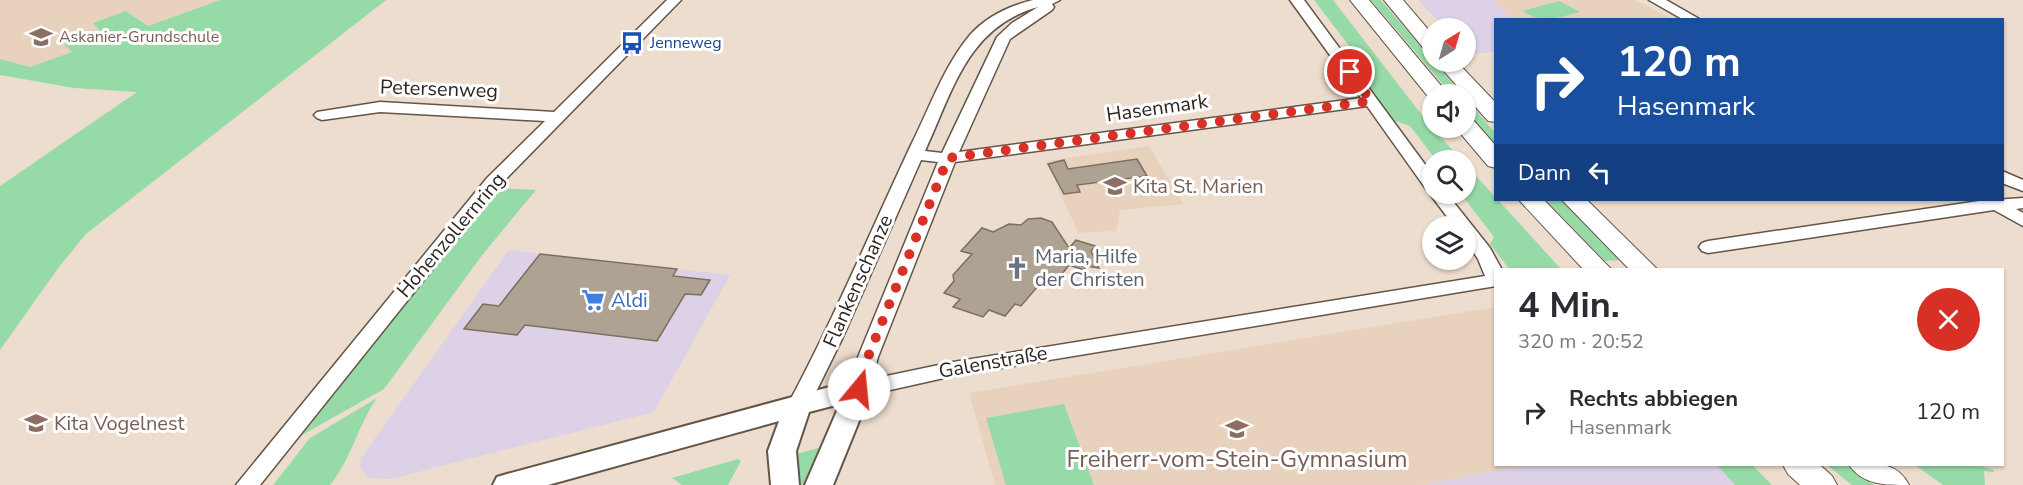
<!DOCTYPE html>
<html lang="de">
<head>
<meta charset="utf-8">
<style>
  body { margin:0; font-family:"Nunito Sans",sans-serif; background:#f7f7f7; color:#2b2b33; height:100vh; display:flex; flex-direction:column; font-size:22px; white-space:nowrap }
  * { box-sizing:border-box; margin:0 }
  p { font-size:20px; color:#7c7c81 }
  .icon { flex:none; width:33px; height:33px; fill:none; stroke:currentColor; stroke-width:2; stroke-linecap:round; stroke-linejoin:round }
  .map { position:relative; flex:1; overflow:hidden }
  .drawer { position:absolute; left:1494px; top:268px; width:510px; height:198px; display:flex; flex-direction:column; background:#fff; border-radius:0px; box-shadow:0 2px 4px #0004 }
  .drawer>* { flex:none }
  .guide { position:absolute; left:1494px; top:18px; width:510px; height:183px; border-radius:0px; box-shadow:0 2px 4px #0004; background:#1a4fa0; color:#fff; overflow:hidden }
  .needle { width:39px; rotate:37deg }
  .tools { position:absolute; left:1422px; top:18px; display:grid; gap:12px }
  .tools a { display:grid; place-items:center; width:54px; height:54px; border-radius:50%; background:#fff; box-shadow:0 2px 4px #0004; font-size:30px }
  .pin { position:absolute; display:grid; place-items:center; width:51px; height:51px; color:#fff; margin:-26px; border:3px solid #fff; border-radius:50%; box-shadow:0 2px 6px #0007 }
  .me { position:absolute; width:66px; margin:-33px; rotate:17deg; stroke-linejoin:round; filter:drop-shadow(0 0 4px #0008) }
  .turn { display:flex; align-items:center; gap:21px; height:126px; padding:0 24px; font-size:27px }
  .turn .icon { width:78px; height:78px; stroke-width:2.5 }
  .turn b { display:block; font-size:42px; line-height:51px }
  .then { display:flex; align-items:center; height:57px; padding:0 24px; background:#0003; gap:12px; font-size:22px }
  .round { display:grid; place-items:center; flex:none; width:63px; height:63px; border-radius:32px; background:#f7f7f7 }
  .overview { display:flex; align-items:center; justify-content:space-between; height:102px; padding:0 24px }
  h1 { font-size:36px; font-weight:700; line-height:45px }
  ul { padding:0; list-style:none }
  li { display:flex; align-items:center; gap:18px; height:84px; padding:0 24px }
  li div { flex:1 }
  li b { display:block; font-size:22px }
  li em { font-style:normal }
  .map>svg:first-child { display:block }
</style>
</head>
<body>
<div class="map">
<svg width="2023" height="485" viewBox="0 0 2023 485">
  <rect width="100%" height="100%" fill="#edddce"/>
  <g fill="#dcd1e6">
    <polygon points="1418,0 1493,0 1513,19 1496,20 1495,52 1469,54 1466,51 1466,28 1445,28"/>
    <polygon points="509,250 730,275 654,412 390,479 369,478 360,467 361,458"/>
    <polygon points="1524,465 1717,465 1735,485 1422,485"/>
  </g>
  <g fill="#e8d2bd">
    <polygon points="0,0 220,0 148,26 126,11 93,23 101,31 65,44 73,52 30,67 0,59"/>
    <polygon points="1493,0 1635,0 1673,19 1513,19"/>
    <polygon points="1149,146 1184,204 1120,210 1116,231 1078,233 1046,161"/>
    <polygon points="1495,307 1496,465 1524,465 1422,485 995,485 969,393"/>
  </g>
  <g fill="#96dba7">
    <polygon points="220,0 386,0 86,234 59,267 0,350 0,186 137,92 74,88 0,75 0,59 30,67 72,52 64,44 100,31 93,23 126,11 148,26"/>
    <polygon points="1314,0 1333,0 1432,128 1462,160 1436,160 1410,126 1390,119 1364,84 1372,76"/>
    <polygon points="1371,0 1381,0 1462,94 1451,94"/>
    <path d="M 1559,1 L 1580,12 C 1556,18 1544,24 1522,11 Z"/>
    <polygon points="1466,98 1495,133 1495,146 1466,112"/>
    <polygon points="1466,165 1562,270 1510,270 1490,244 1494,237 1461,194 1466,194"/>
    <polygon points="496,188 536,190 483,254 384,389 302,435"/>
    <polygon points="1546,200 1561,200 1620,260 1605,261"/>
    <path d="M 377,398 C 358,425 351,460 330,485 L 273,485 L 310,438 Z"/>
    <polygon points="1064,404 1094,485 1006,485 986,418"/>
    <polygon points="826,446 809,485 794,485 796,454"/>
    <polygon points="738,459 741,461 728,485 682,485 672,478"/>
    <polygon points="1717,465 1752,465 1772,485 1735,485"/>
    <polygon points="1827,465 1847,465 1874,485 1852,485"/>
    <polygon points="1915,465 1978,465 1994,470 1994,472 1984,471 1985,485 1943,485"/>
  </g>
  <g fill="#aea392" stroke="#7a6f5f" stroke-width="1.5">
    <polygon points="1137,159 1147,176 1077,185 1080,192 1064,194 1048,164 1064,160 1068,169"/>
    <polygon points="1041,218 1052,222 1069,248 1076,240 1095,246 1091,251 1099,268 1086,266 1084,270 1069,265 1055,283 1044,279 1021,306 1015,304 1005,316 989,310 983,317 953,307 960,299 944,293 954,281 953,275 972,254 961,251 982,228 993,232 1009,224 1021,225 1028,219"/>
    <polygon points="540,254 677,269 673,276 710,280 701,295 685,294 657,341 525,325 517,335 464,329 483,304 499,306"/>
  </g>
  <g fill="none" stroke-linecap="round" stroke-linejoin="round">
    <g stroke="#635548" stroke-width="3">
      <g id="minor">
        <polygon points="667,0 681,0 499,186 260,485 236,485 487,178 545,121 380,112 322,120 317,118 314,115 317,112 380,102 554,112"/>
        <path d="M 1033,0 L 1060,0 L 1052,4 L 1054,7 L 1052,10 L 1010,39 L 959,152 L 1361,98 L 1290,0 L 1304,0 L 1432,174 L 1432,190 L 1426,189 L 1367,106 L 955,162 L 878,357 L 872,379 L 953,362 L 1485,276 L 1478,259 L 1466,241 L 1466,226 L 1454,226 L 1430,194 L 1432,191 L 1432,194 L 1447,194 L 1490,248 L 1502,270 L 1496,270 L 1496,286 L 953,376 L 859,397 L 852,394 L 849,389 L 858,357 L 938,162 L 921,160 L 843,337 L 809,406 L 806,412 L 798,414 L 790,412 L 787,406 C 833,321 871,230 912,143 C 930,107 944,66 970,35 C 986,17 1009,6 1033,0 ZM 1038,7 L 1012,23 L 997,37 L 942,153 L 925,151 C 953,91 967,27 1038,7 Z"/>
        <polygon points="1649,0 1666,0 1701,20 1684,20"/>
        <polygon points="2002,171 2023,180 2023,191 2002,183"/>
        <polygon points="2023,198 2023,208 2016,209 2023,213 2023,226 1994,210 1708,253 1702,251 1699,247 1702,243 1708,241 1979,201"/>
      </g>
    </g>
    <g stroke="#635548" stroke-width="4">
      <polygon id="tertiary" points="859,379 868,382 872,389 833,485 805,485 840,404 809,412 796,451 799,485 771,485 768,451 779,421 548,485 493,485 497,477 507,474"/>
    </g>
    <g stroke="#635548" stroke-width="2">
      <g id="secondary">
        <polygon points="1350,0 1369,0 1448,94 1432,94 1432,99 1430,99"/>
        <polygon points="1384,0 1403,0 1432,34 1432,52 1425,50"/>
        <polygon points="1436,62 1457,62 1496,103 1496,122 1488,121"/>
        <polygon points="1466,119 1474,121 1496,146 1496,168 1488,166 1456,128 1466,128"/>
        <polygon points="1519,200 1544,200 1612,270 1584,270"/>
        <polygon points="1562,200 1587,200 1658,270 1630,270"/>
        <polygon points="1783,465 1820,465 1832,476 1837,485 1800,485 1788,474"/>
        <path d="M 1849,465 C 1874,465 1896,459 1909,485 C 1884,485 1863,485 1849,465 Z"/>
      </g>
    </g>
    <use href="#minor" fill="#fff" fill-rule="evenodd"/>
    <use href="#tertiary" fill="#fff" fill-rule="evenodd"/>
    <use href="#secondary" fill="#fff" fill-rule="evenodd"/>
  </g>
  <g fill="none" stroke-linecap="round" stroke-linejoin="round">
    <polyline stroke="#d93025" stroke-width="10" stroke-dasharray="0 18" points="859,389 868,357 948,158 1371,101 1350,72"/>
  </g>
  <defs>
    <g id="school-bare" transform="scale(1.8)"><path d="M0-5L7-2L0 1L-7-2ZM-4 1L0 2.5L4 1V4Q0 6-4 4Z" fill="#8d6e63" stroke="#fff" stroke-width="2.5" paint-order="stroke"/></g>
    <g id="bus-bare" transform="scale(1.8)"><path d="M-5-6H5V4H4V6H2V4H-2V6H-4V4H-5ZM-3.5-4V0h7V-4ZM-3.5 1.2v1.5H-2V1.2ZM2 1.2v1.5H3.5V1.2Z" fill="#1a4fb4" stroke="#fff" stroke-width="2.5" paint-order="stroke"/></g>
    <g id="church-bare" transform="scale(1.8)"><path d="M-1.2-6h2.4v3.5h3.3v2.4h-3.3V6h-2.4V-.1h-3.3v-2.4h3.3Z" fill="#6b7280" stroke="#fff" stroke-width="2.5" paint-order="stroke"/></g>
    <g id="supermarket-bare" transform="scale(1.8)"><path d="M-6-5.5h2.5l.6 2H6L4.5 2H-2.5L-4.4-4H-6ZM-1.5 3.2a1.3 1.3 0 1 0 .1 0ZM3 3.2a1.3 1.3 0 1 0 .1 0Z" fill="#3f7fe0" stroke="#fff" stroke-width="2.5" paint-order="stroke"/></g>
  </defs>
  <g fill-rule="evenodd">
    <use href="#school-bare" x="41" y="37"/>
    <use href="#bus-bare" x="632" y="43"/>
    <use href="#school-bare" x="1115" y="186"/>
    <use href="#church-bare" x="1017" y="268"/>
    <use href="#supermarket-bare" x="593" y="300"/>
    <use href="#school-bare" x="36" y="423"/>
    <use href="#school-bare" x="1237" y="429"/>
  </g>
  <g text-anchor="middle" dominant-baseline="central" stroke-width="6" stroke-linejoin="round" paint-order="stroke">
    <g font-size="16" fill="#785e54" stroke="#fff" text-anchor="start">
      <text x="59" y="37">Askanier-Grundschule</text>
    </g>
    <g font-size="16" fill="#164399" stroke="#fff" text-anchor="start">
      <text x="650" y="43">Jenneweg</text>
    </g>
    <g font-size="20" fill="#2c2621" stroke="#fff">
      <text transform="translate(439 89) rotate(2)">Petersenweg</text>
      <text transform="translate(1157 108) rotate(-8)">Hasenmark</text>
      <text transform="translate(451 235) rotate(-50)">Hohenzollernring</text>
      <text transform="translate(858 281) rotate(-66)">Flankenschanze</text>
      <text transform="translate(993 362) rotate(-10)">Galenstraße</text>
    </g>
    <g font-size="20" fill="#785e54" stroke="#fff" text-anchor="start">
      <text x="1133" y="186">Kita St. Marien</text>
      <text x="54" y="423">Kita Vogelnest</text>
    </g>
    <g font-size="20" fill="#5b616d" stroke="#fff" text-anchor="start">
      <text x="1035" y="256">Maria, Hilfe<tspan x="1035" dy="23">der Christen</tspan></text>
    </g>
    <g font-size="20" fill="#366cbe" stroke="#fff" text-anchor="start">
      <text x="611" y="300">Aldi</text>
    </g>
    <g font-size="24" fill="#785e54" stroke="#fff">
      <text x="1237" y="459">Freiherr-vom-Stein-Gymnasium</text>
    </g>
  </g>
</svg>
<div class="tools">
<a><svg class="needle" viewBox="-14 -14 28 28"><path d="M0-13l5 13h-10z" fill="#e53935"/><path d="M0 13l5-13h-10z" fill="#7c7c81"/></svg></a>
<a><svg class="icon" aria-label="sound" viewBox="0 0 24 24"><path d="M4 9h4l5-4v14l-5-4H4zM17 9q2 3 0 6"/></svg></a>
<a><svg class="icon" aria-label="search" viewBox="0 0 24 24"><circle cx="10" cy="10" r="6"/><path d="M15 15l6 6"/></svg></a>
<a><svg class="icon" aria-label="layers" viewBox="0 0 24 24"><path d="M12 4l9 5-9 5-9-5zM3 14l9 5 9-5"/></svg></a>
</div>
<div class="pin" style="left:1350px;top:72px;background:#d93025"><svg class="icon" aria-label="arrive" viewBox="0 0 24 24"><path d="M6 21V4h12l-3 4 3 4H6"/></svg></div>
<svg class="me" style="left:859px;top:389px" viewBox="-20 -20 40 40"><circle r="19" fill="#fff"/><path d="M0-13L10 11 0 6-10 11z" fill="#d93025"/></svg>
<div class="guide">
<div class="turn"><svg class="icon" aria-label="right" viewBox="0 0 24 24"><path d="M7 20v-9h11M14 6l5 5-5 5"/></svg><div><b>120 m</b>Hasenmark</div></div>
<div class="then">Dann<svg class="icon" aria-label="left" viewBox="0 0 24 24"><path d="M17 20v-9H6M10 6l-5 5 5 5"/></svg></div>
</div>
<section class="drawer">
<div class="overview"><div><h1>4 Min.</h1><p>320 m · 20:52</p></div><a class="round" style="background:#d93025;color:#fff"><svg class="icon" aria-label="close" viewBox="0 0 24 24"><path d="M6 6l12 12M18 6L6 18"/></svg></a></div>
<ul>
<li><svg class="icon" aria-label="right" viewBox="0 0 24 24"><path d="M7 20v-9h11M14 6l5 5-5 5"/></svg><div><b>Rechts abbiegen</b><p>Hasenmark</p></div><em>120 m</em></li>
</ul>
</section>
</div>
</body>
</html>
